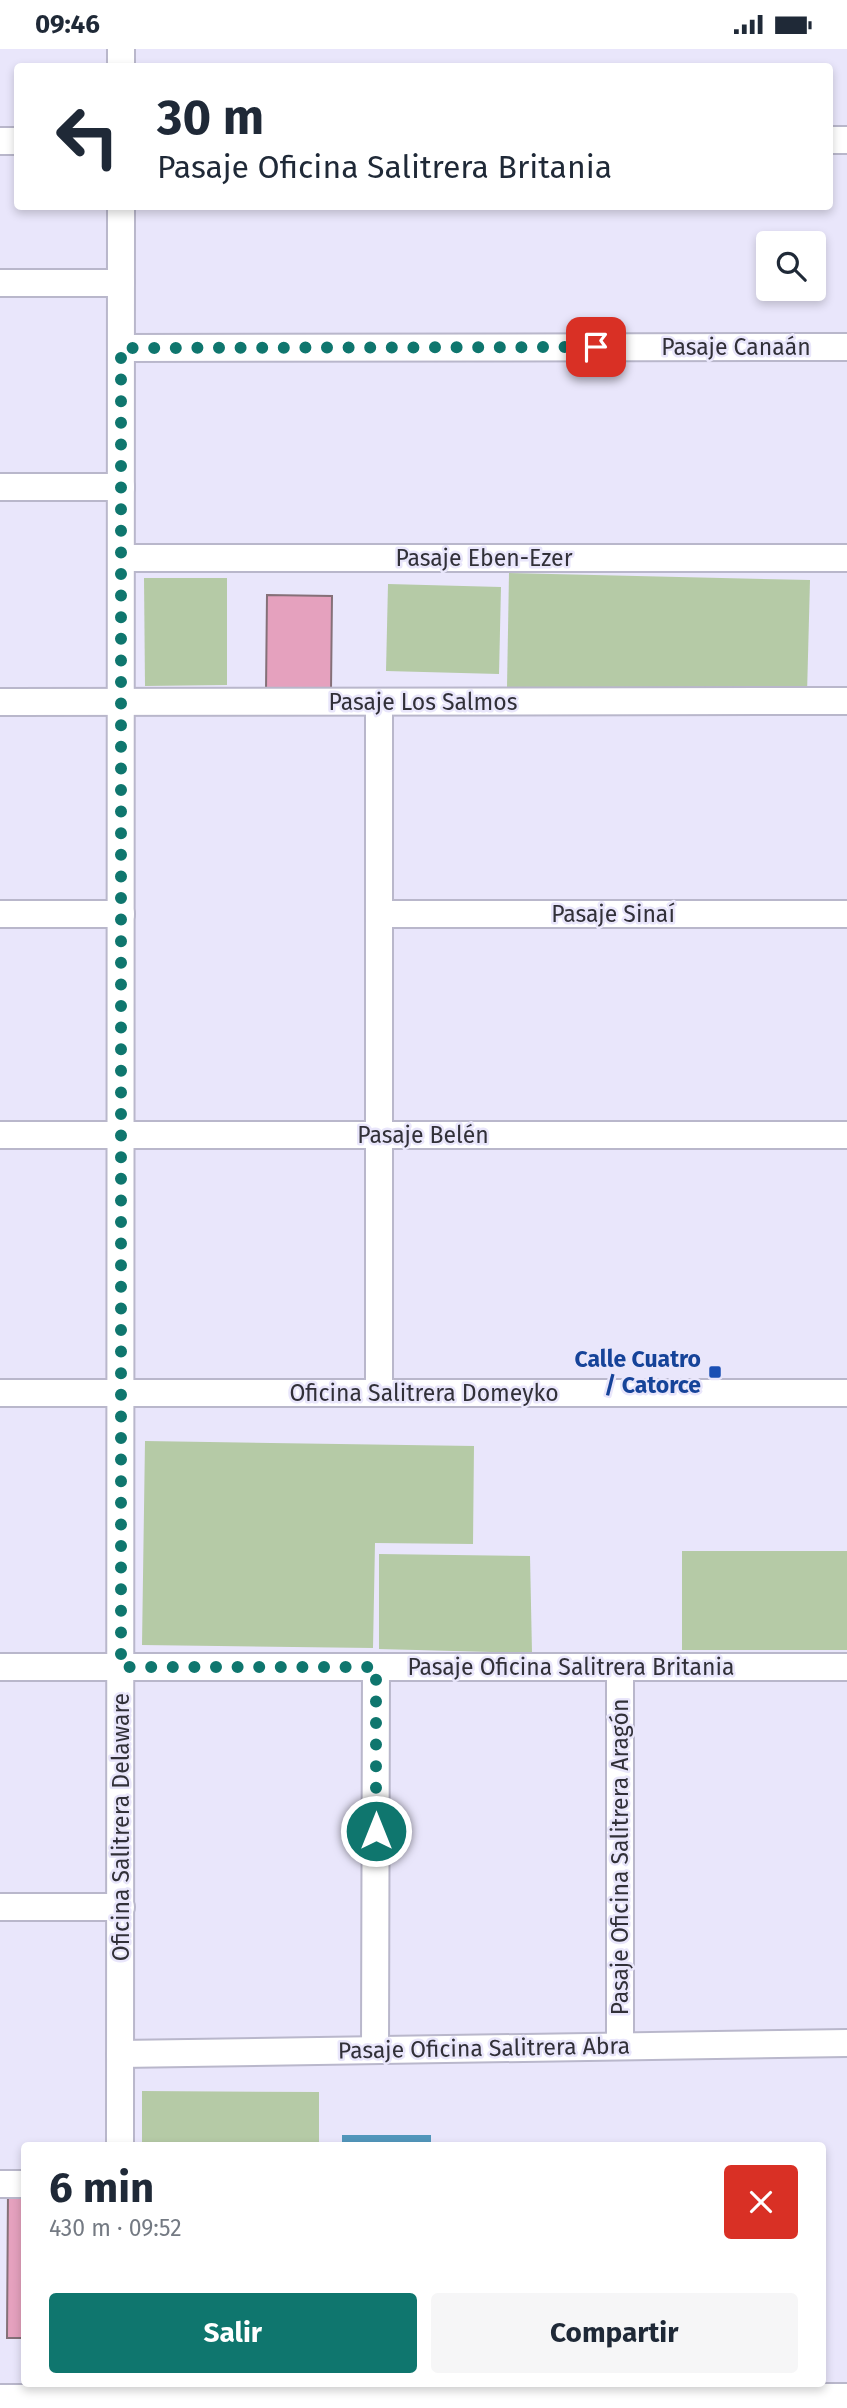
<!DOCTYPE html>
<html lang="es">
<head>
<meta charset="utf-8">
<style>
  body { margin:0; font-family:"Fira Sans",sans-serif; background:#f6f6f7; color:#1f2937; height:100vh; display:flex; flex-direction:column; font-size:26px; white-space:nowrap }
  * { box-sizing:border-box; margin:0 }
  p { font-size:23px; color:#747a83 }
  .icon { flex:none; width:38px; height:38px; fill:none; stroke:currentColor; stroke-width:2; stroke-linecap:round; stroke-linejoin:round }
  .map { position:relative; flex:1; overflow:hidden }
  .side { position:absolute; left:21px; top:2093px; width:805px; height:245px; display:flex; flex-direction:column; background:#fff; border-radius:7px; box-shadow:0 4px 10px #0003 }
  .side>* { flex:none }
  .hud { position:absolute; left:14px; top:14px; width:819px; height:147px; border-radius:7px; box-shadow:0 4px 10px #0003; background:#fff; color:#1f2937; overflow:hidden }
  .fabs { position:absolute; left:756px; top:182px; display:grid; gap:14px }
  .fabs a { display:grid; place-items:center; width:70px; height:70px; border-radius:7px; background:#fff; box-shadow:0 4px 10px #0003; font-size:35px }
  .pin { position:absolute; display:grid; place-items:center; width:60px; height:60px; color:#fff; margin:-30px; border-radius:14px; box-shadow:0 4px 10px #0006 }
  .me { position:absolute; width:77px; margin:-38px; rotate:0deg; stroke-linejoin:round; filter:drop-shadow(0 0 5px #0008) }
  .turn { display:flex; align-items:center; gap:24px; height:147px; padding:0 28px; font-size:32px }
  .turn .icon { width:91px; height:91px; stroke-width:2.5 }
  .turn b { display:block; font-size:49px; line-height:60px }
  .round { display:grid; place-items:center; flex:none; width:74px; height:74px; border-radius:7px; background:#f6f6f7 }
  .summary { display:flex; align-items:center; justify-content:space-between; height:119px; padding:0 28px }
  h1 { font-size:42px; font-weight:700; line-height:52px }
  .cta { display:flex; gap:14px; margin-top:auto; padding:14px 28px }
  .cta a { flex:1; height:80px; border-radius:7px; background:#0f766e; color:#fff; font-size:28px; font-weight:700; line-height:80px; text-align:center }
  .cta a+a { background:#f6f6f7; color:#1f2937 }
  .status { display:flex; justify-content:space-between; align-items:center; height:49px; padding:0 35px; background:#fff; direction:ltr }
  .status svg { height:19px; fill:currentColor }
  .map>svg:first-child { display:block }
</style>
</head>
<body>
<div class="status"><b>09:46</b><svg viewBox="0 0 49 12"><path d="M0 12V9h3v3zM5 12V6h3v6zM10 12V3h3v9zM15 12V0h3v12zM26 1h20v11H26zM47 4h2v5h-2z"/></svg></div>
<div class="map">
<svg width="847" height="2359" viewBox="0 0 847 2359">
  <rect width="100%" height="100%" fill="#e9e6fb"/>
  <g fill="#b5caa6">
    <polygon points="509,524 810,531 807,645 507,638"/>
    <polygon points="144,529 227,529 227,636 145,637"/>
    <polygon points="388,535 501,538 499,625 386,622"/>
    <polygon points="145,1392 474,1397 473,1495 375,1494 373,1599 142,1596"/>
    <rect x="682" y="1502" width="165" height="99"/>
    <polygon points="379,1505 530,1507 532,1604 379,1600"/>
    <polygon points="142,2042 319,2043 319,2096 142,2096"/>
  </g>
  <rect fill="#5296bb" x="342" y="2086" width="89" height="10"/>
  <g fill="#e5a1be" stroke="#857078" stroke-width="2">
    <polygon points="267,546 332,547 331,642 266,642"/>
    <polygon points="8,2141 24,2141 24,2289 7,2289"/>
  </g>
  <g fill="none" stroke-linecap="round" stroke-linejoin="round">
    <g stroke="#b9b7cb" stroke-width="30">
      <g id="minor">
        <polyline points="121,18 121,0"/>
        <polyline points="830,91 847,91"/>
        <polyline points="0,92 18,92"/>
        <polyline points="0,234 121,234"/>
        <polyline points="121,299 847,298"/>
        <polyline points="0,438 121,438"/>
        <polyline points="121,509 847,509"/>
        <polyline points="0,653 847,652"/>
        <polyline points="379,653 379,1344"/>
        <polyline points="0,865 121,865"/>
        <polyline points="379,865 847,865"/>
        <polyline points="0,1086 847,1086"/>
        <polyline points="0,1344 847,1344"/>
        <polyline points="0,1618 847,1618"/>
        <polyline points="0,1858 121,1858"/>
        <polyline points="620,1997 620,1618"/>
        <polyline points="375,2001 376,1618"/>
        <polyline points="120,2005 847,1994"/>
        <polyline points="120,2096 121,158"/>
        <polyline points="0,2135 24,2135"/>
        <polyline points="0,2349 847,2348"/>
      </g>
    </g>
    <use href="#minor" stroke="#fff" stroke-width="26"/>
  </g>
  <g fill="none" stroke-linecap="round" stroke-linejoin="round">
    <polyline stroke="#0f766e" stroke-width="12" stroke-dasharray="0 21.6" points="376,1782 376,1618 121,1618 121,299 596,298"/>
  </g>
  <rect fill="#1a4fb4" stroke="#e9e6fb" stroke-width="2.5" x="708" y="1316" width="14" height="14" rx="3.5"/>
  <g text-anchor="middle" dominant-baseline="central" stroke-width="5" stroke-linejoin="round" paint-order="stroke">
    <g font-size="23" fill="#313038" stroke="#e9e6fb">
      <text x="736" y="298">Pasaje Canaán</text>
      <text x="484" y="509">Pasaje Eben-Ezer</text>
      <text x="423" y="653">Pasaje Los Salmos</text>
      <text x="613" y="865">Pasaje Sinaí</text>
      <text x="423" y="1086">Pasaje Belén</text>
      <text x="424" y="1344">Oficina Salitrera Domeyko</text>
      <text x="571" y="1618">Pasaje Oficina Salitrera Britania</text>
      <text transform="translate(121 1778) rotate(-90)">Oficina Salitrera Delaware</text>
      <text transform="translate(620 1808) rotate(-90)">Pasaje Oficina Salitrera Aragón</text>
      <text transform="translate(484 1999) rotate(-1)">Pasaje Oficina Salitrera Abra</text>
    </g>
    <g font-size="23" font-weight="bold" fill="#164399" stroke="#e9e6fb" text-anchor="end">
      <text x="701" y="1310">Calle Cuatro<tspan x="701" dy="26">/ Catorce</tspan></text>
    </g>
  </g>
</svg>
<div class="fabs">
<a><svg class="icon" aria-label="search" viewBox="0 0 24 24"><circle cx="10" cy="10" r="6"/><path d="M15 15l6 6"/></svg></a>
</div>
<div class="pin" style="left:596px;top:298px;background:#d93025"><svg class="icon" aria-label="arrive" viewBox="0 0 24 24"><path d="M6 21V4h12l-3 4 3 4H6"/></svg></div>
<svg class="me" style="left:376px;top:1782px" viewBox="-20 -20 40 40"><circle r="17" fill="#0f766e" stroke="#fff" stroke-width="3"/><path d="M0-11L8 9 0 5-8 9z" fill="#fff"/></svg>
<div class="hud">
<div class="turn"><svg class="icon" aria-label="left" viewBox="0 0 24 24"><path d="M17 20v-9H6M10 6l-5 5 5 5"/></svg><div><b>30 m</b>Pasaje Oficina Salitrera Britania</div></div>
</div>
<section class="side">
<div class="summary"><div><h1>6 min</h1><p>430 m · 09:52</p></div><a class="round" style="background:#d93025;color:#fff"><svg class="icon" aria-label="close" viewBox="0 0 24 24"><path d="M6 6l12 12M18 6L6 18"/></svg></a></div>
<div class="cta"><a>Salir</a><a>Compartir</a></div>
</section>
</div>
</body>
</html>
